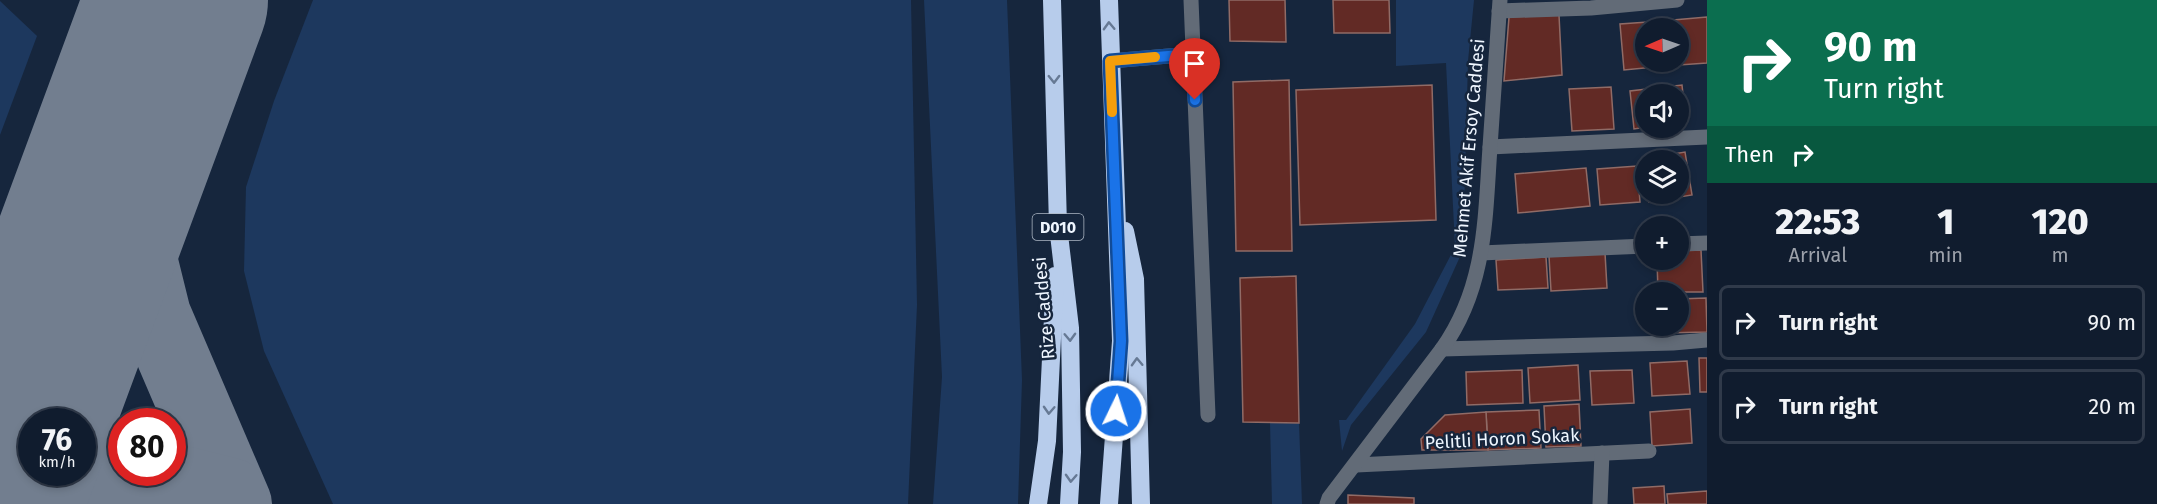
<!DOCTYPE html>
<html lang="en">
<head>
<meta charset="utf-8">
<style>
  body { margin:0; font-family:"Fira Sans",sans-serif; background:#192536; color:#f1f3f6; height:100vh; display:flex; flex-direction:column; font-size:22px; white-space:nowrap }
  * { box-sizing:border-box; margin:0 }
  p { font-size:20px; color:#9ca1aa }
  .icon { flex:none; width:33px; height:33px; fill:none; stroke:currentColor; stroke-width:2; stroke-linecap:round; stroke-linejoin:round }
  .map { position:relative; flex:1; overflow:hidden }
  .panel { display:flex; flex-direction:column; background:#101c2e; width:450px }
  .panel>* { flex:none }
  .hud { background:#0b6e4f; color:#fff; overflow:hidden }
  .needle { width:39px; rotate:268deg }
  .tools { position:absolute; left:1635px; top:18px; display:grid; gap:12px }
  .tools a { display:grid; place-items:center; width:54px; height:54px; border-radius:50%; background:#101c2e; box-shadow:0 3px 9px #0003,0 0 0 2px #303a4a; font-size:30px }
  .speed { position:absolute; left:18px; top:408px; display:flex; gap:12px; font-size:30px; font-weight:700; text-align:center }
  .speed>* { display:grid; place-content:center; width:78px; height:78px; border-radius:50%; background:#101c2e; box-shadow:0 3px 9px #0003,0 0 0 2px #303a4a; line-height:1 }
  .speed small { font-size:15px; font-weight:400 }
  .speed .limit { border:9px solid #d22; background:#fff; color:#111 }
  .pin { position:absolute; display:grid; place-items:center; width:51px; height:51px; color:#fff; margin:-62px -26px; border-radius:50% 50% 50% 0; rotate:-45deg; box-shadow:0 0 6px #0007 }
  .pin .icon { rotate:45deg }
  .me { position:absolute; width:66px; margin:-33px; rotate:4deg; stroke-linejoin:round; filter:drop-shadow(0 0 4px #0008) }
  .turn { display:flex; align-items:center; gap:21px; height:126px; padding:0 18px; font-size:27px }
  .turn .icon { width:78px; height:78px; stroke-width:2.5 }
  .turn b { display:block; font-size:42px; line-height:51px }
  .then { display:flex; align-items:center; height:57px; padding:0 18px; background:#0003; gap:12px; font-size:22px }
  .eta { display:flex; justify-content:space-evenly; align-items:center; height:102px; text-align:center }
  .eta b { font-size:36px; font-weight:800; line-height:42px }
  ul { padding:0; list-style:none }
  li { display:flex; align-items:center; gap:18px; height:75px; margin:0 12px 9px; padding:0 6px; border:3px solid #303a4a; border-radius:9px }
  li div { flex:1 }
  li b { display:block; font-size:22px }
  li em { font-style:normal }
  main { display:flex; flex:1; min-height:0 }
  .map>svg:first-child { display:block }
</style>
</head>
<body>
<main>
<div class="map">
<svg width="1707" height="504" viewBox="0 0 1707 504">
  <rect width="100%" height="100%" fill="#16263d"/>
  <g fill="#1d385e">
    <polygon points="313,0 911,0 917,305 908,504 333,504 264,351 244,271 246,187 274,101"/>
    <polygon points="924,0 1007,0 1022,380 1018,504 933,504 942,377"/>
    <polygon points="1396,0 1474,0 1468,61 1463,250 1426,332 1351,425 1342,451 1339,420 1346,420 1415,324 1455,247 1446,63 1396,66"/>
    <polygon points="0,1 37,36 0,135"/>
    <polygon points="1270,423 1299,423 1302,504 1272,504"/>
  </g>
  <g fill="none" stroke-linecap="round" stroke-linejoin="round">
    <g stroke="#727e8f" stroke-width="72">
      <polyline points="127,134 132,222 155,315 236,504"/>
      <polyline points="36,504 92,482 143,480 187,483 231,494"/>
    </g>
    <polyline stroke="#727e8f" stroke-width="182" points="0,478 177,0"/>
  </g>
  <g fill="#622a25" stroke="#906b66" stroke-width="1.5">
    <polygon points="1229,0 1285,0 1286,42 1230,41"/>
    <polygon points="1333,0 1389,0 1390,33 1334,33"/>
    <polygon points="1559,15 1562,75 1504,81 1509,17"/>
    <polygon points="1707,17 1707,63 1665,66 1665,62 1678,62 1678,28 1662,28 1662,21"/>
    <polygon points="1662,21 1662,28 1646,28 1646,62 1665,62 1665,66 1624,70 1620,24"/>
    <polygon points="1289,80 1292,251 1236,251 1233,82"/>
    <polygon points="1432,85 1436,220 1300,225 1296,90"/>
    <polygon points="1682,85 1686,123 1678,124 1678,94 1646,94 1646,127 1634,129 1630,91"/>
    <polygon points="1611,87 1614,129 1572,131 1569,89"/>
    <polygon points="1685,152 1692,195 1649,202 1648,194 1678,194 1678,160 1646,160 1646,179 1642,159"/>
    <polygon points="1637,166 1640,202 1600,205 1597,169"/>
    <polygon points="1586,168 1590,206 1518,213 1515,174"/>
    <polygon points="1701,250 1703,292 1658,292 1657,260 1678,260 1678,251"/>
    <polygon points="1605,253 1607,288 1551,291 1549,256"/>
    <polygon points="1546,257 1548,288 1498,290 1496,260"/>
    <polygon points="1296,276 1299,423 1243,422 1240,278"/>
    <polygon points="1706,298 1707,332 1662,333 1662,326 1678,326 1678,299"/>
    <polygon points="1699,358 1707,358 1707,392 1700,392"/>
    <polygon points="1687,361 1690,394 1652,396 1650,363"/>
    <polygon points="1578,365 1580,400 1530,403 1528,368"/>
    <polygon points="1522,370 1523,403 1467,405 1466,372"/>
    <polygon points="1632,370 1634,403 1592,405 1590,371"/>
    <polygon points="1579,404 1581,446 1546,447 1544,406"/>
    <polygon points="1690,409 1692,443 1652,446 1650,412"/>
    <polygon points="1539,410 1541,448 1488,450 1486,412"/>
    <polygon points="1486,412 1488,450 1422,450 1421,439 1445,415"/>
    <polygon points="1664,486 1665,504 1634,504 1633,488"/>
    <polygon points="1707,491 1707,504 1668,504 1667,494"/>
    <polygon points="1348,495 1414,498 1414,504 1348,504"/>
  </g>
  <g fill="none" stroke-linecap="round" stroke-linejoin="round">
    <g stroke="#626b77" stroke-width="15">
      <polyline points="1191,0 1208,415"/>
      <polyline points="1499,11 1591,8 1677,0"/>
      <polyline points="1110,61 1192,54"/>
      <polyline points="1490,147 1707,137"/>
      <polyline points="1678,244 1707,243"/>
      <polyline points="1481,253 1646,246"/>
      <polyline points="1442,349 1673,343 1707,340"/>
      <polyline points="1356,465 1649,451"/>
      <path d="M 1327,504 L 1329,498 L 1442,349 C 1486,287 1485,220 1490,147 C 1493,98 1497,49 1500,0"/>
      <polyline points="1600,504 1602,453"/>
    </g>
    <g stroke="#b7cceb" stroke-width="18">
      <polyline points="1052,0 1058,226 1070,328 1072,452 1069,504"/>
      <polyline points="1109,0 1121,341 1109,504"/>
      <polyline points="1125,231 1135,279 1141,504"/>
      <polyline points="1038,504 1047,441 1055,276"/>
    </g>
  </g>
  <defs><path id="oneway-chevron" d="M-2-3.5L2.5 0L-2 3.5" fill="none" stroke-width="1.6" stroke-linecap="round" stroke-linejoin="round" transform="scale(1.5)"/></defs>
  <g stroke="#667994">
    <use href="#oneway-chevron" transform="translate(1109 26) rotate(-92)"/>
    <use href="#oneway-chevron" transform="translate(1054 79) rotate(89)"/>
    <use href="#oneway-chevron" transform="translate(1070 337) rotate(88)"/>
    <use href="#oneway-chevron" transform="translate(1137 362) rotate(-92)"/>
    <use href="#oneway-chevron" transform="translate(1049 410) rotate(93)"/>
    <use href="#oneway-chevron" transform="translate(1071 478) rotate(93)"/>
  </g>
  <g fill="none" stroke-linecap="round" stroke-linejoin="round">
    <g stroke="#114b97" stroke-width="15">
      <polyline id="route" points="1116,411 1121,341 1110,61 1192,54 1195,100"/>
    </g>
    <use href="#route" stroke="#1a73e8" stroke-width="10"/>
    <polyline stroke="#f59e0b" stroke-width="10" points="1112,112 1110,61 1155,57"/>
  </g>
  <g text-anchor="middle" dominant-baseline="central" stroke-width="5" stroke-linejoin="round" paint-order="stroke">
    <rect fill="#16263d" stroke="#aeb8c5" stroke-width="1.5" x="1032.5" y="214" width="51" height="26" rx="4.5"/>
    <g font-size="16" font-weight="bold" fill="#eff6ff">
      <text x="1058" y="227">D010</text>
    </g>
    <g font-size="18" fill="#eff6ff" stroke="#16263d">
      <text transform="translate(1469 148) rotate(-85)">Mehmet Akif Ersoy Caddesi</text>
      <text transform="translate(1044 308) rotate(-95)">Rize Caddesi</text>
      <text transform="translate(1502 439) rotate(-3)">Pelitli Horon Sokak</text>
    </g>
  </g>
</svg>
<div class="tools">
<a><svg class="needle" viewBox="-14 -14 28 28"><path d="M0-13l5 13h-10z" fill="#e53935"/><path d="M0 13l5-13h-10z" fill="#9ca1aa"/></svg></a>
<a><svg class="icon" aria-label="sound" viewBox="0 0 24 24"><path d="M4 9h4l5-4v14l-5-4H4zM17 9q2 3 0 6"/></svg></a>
<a><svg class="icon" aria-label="layers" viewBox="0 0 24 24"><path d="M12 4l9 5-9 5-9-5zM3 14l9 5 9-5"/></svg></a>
<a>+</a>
<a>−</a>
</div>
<div class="speed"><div>76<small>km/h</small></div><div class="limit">80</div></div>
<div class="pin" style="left:1195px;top:100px;background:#d93025"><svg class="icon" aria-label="arrive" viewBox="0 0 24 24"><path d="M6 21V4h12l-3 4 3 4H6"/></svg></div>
<svg class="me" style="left:1116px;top:411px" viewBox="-20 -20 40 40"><circle r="17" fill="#1a73e8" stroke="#fff" stroke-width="3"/><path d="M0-11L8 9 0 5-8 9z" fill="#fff"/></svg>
</div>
<section class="panel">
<div class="hud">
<div class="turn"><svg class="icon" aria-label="right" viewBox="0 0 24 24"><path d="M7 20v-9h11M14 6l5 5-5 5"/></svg><div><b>90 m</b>Turn right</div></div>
<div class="then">Then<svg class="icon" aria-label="right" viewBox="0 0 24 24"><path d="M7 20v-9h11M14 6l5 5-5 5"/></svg></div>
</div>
<div class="eta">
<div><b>22:53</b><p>Arrival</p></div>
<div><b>1</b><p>min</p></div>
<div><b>120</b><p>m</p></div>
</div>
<ul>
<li><svg class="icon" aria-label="right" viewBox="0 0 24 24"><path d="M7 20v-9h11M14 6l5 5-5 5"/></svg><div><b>Turn right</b></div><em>90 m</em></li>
<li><svg class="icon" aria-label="right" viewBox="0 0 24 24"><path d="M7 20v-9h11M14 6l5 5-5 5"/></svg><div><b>Turn right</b></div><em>20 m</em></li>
</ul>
</section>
</main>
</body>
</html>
